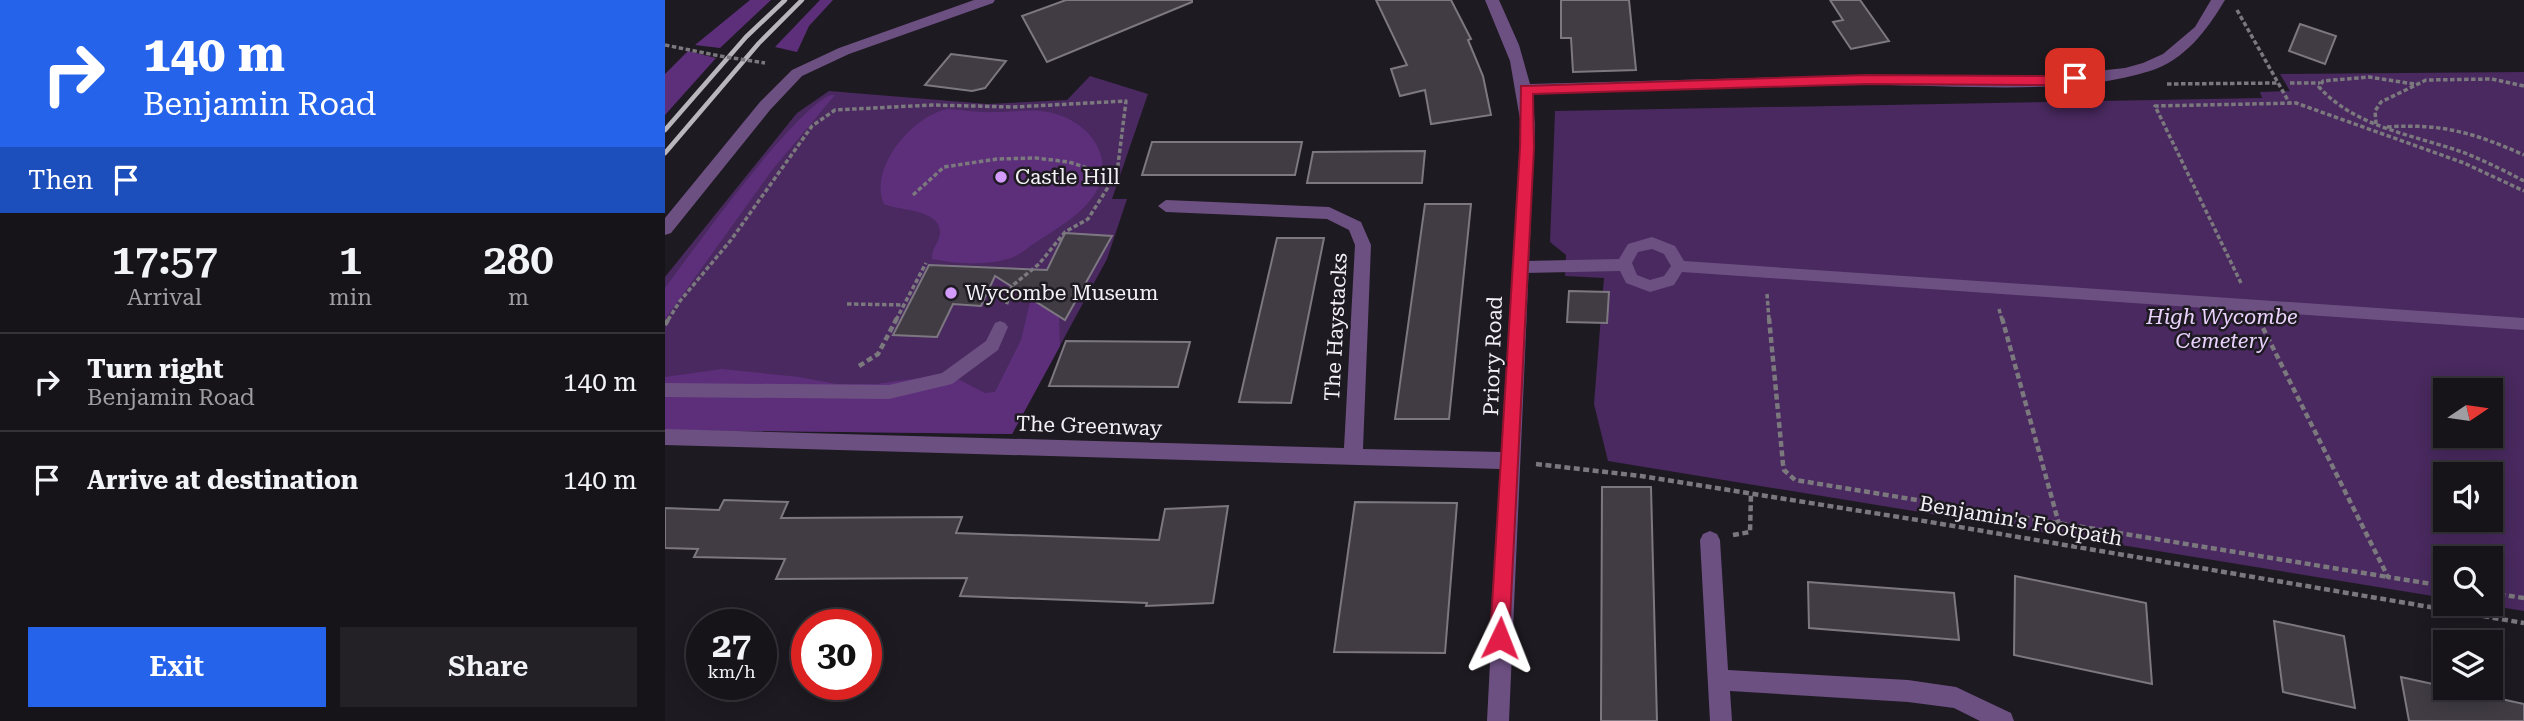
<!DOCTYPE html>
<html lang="en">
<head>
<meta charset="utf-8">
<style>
  body { margin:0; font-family:"Roboto Serif",serif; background:#232126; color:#f1f3f6; height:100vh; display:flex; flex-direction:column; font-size:26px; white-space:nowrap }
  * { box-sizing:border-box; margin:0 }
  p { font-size:23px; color:#9e9ea2 }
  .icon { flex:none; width:38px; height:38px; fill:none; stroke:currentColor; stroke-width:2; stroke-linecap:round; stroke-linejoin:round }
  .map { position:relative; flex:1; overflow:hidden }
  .side { display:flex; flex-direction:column; background:#161419; width:665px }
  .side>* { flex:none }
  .hud { background:#2563eb; color:#fff; overflow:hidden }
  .needle { width:46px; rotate:77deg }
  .tools { position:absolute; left:1768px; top:378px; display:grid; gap:14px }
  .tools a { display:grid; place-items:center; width:70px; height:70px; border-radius:0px; background:#161419; box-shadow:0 4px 18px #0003,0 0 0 2px #353338; font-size:35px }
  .speed { position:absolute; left:21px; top:609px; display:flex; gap:14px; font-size:35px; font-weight:700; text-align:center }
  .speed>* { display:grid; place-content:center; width:91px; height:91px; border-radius:50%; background:#161419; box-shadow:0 4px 18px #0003,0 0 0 2px #353338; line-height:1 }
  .speed small { font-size:18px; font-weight:400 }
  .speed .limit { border:10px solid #d22; background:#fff; color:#111 }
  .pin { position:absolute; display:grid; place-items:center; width:60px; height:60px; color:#fff; margin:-30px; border-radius:14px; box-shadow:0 4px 10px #0006 }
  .me { position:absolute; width:77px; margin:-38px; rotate:2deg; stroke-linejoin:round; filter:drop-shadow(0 0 5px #0008) }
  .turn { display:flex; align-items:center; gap:24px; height:147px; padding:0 28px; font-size:32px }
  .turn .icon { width:91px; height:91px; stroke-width:2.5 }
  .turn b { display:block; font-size:49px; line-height:60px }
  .then { display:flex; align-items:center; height:66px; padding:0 28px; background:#0003; gap:14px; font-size:26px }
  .eta { display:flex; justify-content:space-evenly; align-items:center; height:119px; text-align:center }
  .eta b { font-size:42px; font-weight:600; line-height:49px }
  .button { display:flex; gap:14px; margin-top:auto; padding:14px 28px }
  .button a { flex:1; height:80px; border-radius:0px; background:#2563eb; color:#fff; font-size:28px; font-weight:600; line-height:80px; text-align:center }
  .button a+a { background:#232126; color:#f1f3f6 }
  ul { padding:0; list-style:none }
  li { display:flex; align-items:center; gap:21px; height:98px; padding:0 28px; border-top:2px solid #353338 }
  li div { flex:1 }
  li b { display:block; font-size:26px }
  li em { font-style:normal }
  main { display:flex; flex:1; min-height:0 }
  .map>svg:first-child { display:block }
</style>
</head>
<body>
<main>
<section class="side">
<div class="hud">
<div class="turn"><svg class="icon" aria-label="right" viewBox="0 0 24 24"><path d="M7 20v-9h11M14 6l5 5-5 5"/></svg><div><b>140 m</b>Benjamin Road</div></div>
<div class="then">Then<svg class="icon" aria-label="arrive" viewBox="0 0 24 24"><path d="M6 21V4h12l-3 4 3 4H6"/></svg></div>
</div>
<div class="eta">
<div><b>17:57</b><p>Arrival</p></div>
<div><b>1</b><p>min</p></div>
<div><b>280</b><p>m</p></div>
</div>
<ul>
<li><svg class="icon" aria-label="right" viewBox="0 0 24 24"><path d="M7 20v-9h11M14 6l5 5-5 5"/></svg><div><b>Turn right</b><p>Benjamin Road</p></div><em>140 m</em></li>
<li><svg class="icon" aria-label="arrive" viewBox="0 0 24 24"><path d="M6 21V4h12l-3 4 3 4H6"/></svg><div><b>Arrive at destination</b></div><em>140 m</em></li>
</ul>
<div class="button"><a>Exit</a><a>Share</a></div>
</section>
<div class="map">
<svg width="1859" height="721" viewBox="0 0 1859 721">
  <rect width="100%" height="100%" fill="#1e1a21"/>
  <g fill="#49295f" fill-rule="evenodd">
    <path d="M 1859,72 L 1859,611 L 1815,604 L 1825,604 L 1825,558 L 1780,558 L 1780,598 L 943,461 L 929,404 L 939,278 L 900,276 L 901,255 L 885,242 L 890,111 L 1597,98 L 1595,92 L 1625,91 L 1615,74 ZM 1780,390 L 1825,390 L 1825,436 L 1780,436 ZM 1780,474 L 1825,474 L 1825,520 L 1780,520 Z"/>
    <polygon points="425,76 483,94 447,199 462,199 442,259 347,434 0,430 0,277 132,113 164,91 323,104 402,100"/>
  </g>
  <g fill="#5d2f7a">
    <polygon points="85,0 106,0 55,48 30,45"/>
    <polygon points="155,0 168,0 144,26 132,52 110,47"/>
    <polygon points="23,51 51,58 0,115 0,74"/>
    <path d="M 166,95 L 170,95 L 108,169 L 0,319 L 0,288 C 28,250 130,108 166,95 Z"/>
    <path d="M 283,109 C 299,110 315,113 331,112 C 353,112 372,107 394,115 C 430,127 452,164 427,198 C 413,217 392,228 373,241 C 363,247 357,254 346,258 C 320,266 294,264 267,259 C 266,249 274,243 275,233 C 276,209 234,211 219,204 C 203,168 248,115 283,109 Z"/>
    <polygon points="366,298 394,316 395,346 347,434 0,430 0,377 57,369 134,377 171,384 211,384 283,374 320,393 330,392 356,340"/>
  </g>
  <g fill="#413c44" stroke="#7c7780" stroke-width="2">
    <polygon points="401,0 527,0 527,2 382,62 357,16"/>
    <polygon points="711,0 786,0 806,39 803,40 818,76 826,115 766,124 760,90 735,96 726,69 742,65"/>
    <polygon points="896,0 964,0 971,70 908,72 906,38 896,38"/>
    <polygon points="1165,0 1195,0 1224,41 1186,49 1168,22 1178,20"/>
    <polygon points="1635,24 1671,36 1660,64 1624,51"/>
    <polygon points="286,54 341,61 320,88 307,91 260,85"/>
    <polygon points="487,142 637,142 630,175 477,175"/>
    <polygon points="760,151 757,183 642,183 648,152"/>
    <polygon points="760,204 806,204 784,419 730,419"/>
    <polygon points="400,233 447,236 400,320 330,276 316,306 288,304 272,337 228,335 264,265 382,270"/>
    <polygon points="612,238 659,238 626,403 574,402"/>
    <polygon points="904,291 944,292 942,323 902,322"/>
    <polygon points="401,341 525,342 513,387 384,386"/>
    <polygon points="937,487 986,487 992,721 936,721"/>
    <polygon points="59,500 123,502 116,518 297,517 291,533 494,540 500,509 563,506 548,603 481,606 482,603 295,596 302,578 111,579 120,559 29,557 33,549 0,548 0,508 54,510"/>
    <polygon points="690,502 792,503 780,653 669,652"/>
    <polygon points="1350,576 1481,603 1487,684 1349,655"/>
    <polygon points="1143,582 1289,593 1294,640 1144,628"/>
    <polygon points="1609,621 1679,636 1690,708 1618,692"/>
    <polygon points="1736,677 1859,704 1859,721 1744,721"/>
  </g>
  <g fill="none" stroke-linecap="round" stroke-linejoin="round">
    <g stroke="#7b787e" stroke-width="3.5" stroke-dasharray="4.5 2.5" stroke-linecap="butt">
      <polyline points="1572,10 1625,104"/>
      <polyline points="0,45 55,56"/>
      <polyline points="1625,83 1655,83"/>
      <polyline points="1502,84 1613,83"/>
      <path d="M 1749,84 L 1704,77 L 1658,81 L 1654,87 C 1691,128 1750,135 1800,153 C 1820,161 1840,171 1859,181"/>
      <polyline points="1711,124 1710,111 1716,102 1761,80 1827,79 1859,86"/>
      <path d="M 1722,127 C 1776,123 1810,133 1859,155"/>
      <polyline points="248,195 279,167 332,159 371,158 404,162 450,177"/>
      <polyline points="1576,283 1490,106 1631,103 1799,163 1859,191"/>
      <polyline points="1102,294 1104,320"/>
      <polyline points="182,304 239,305"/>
      <polyline points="1334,309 1337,320"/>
      <polyline points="3,320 15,301 66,240 147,126 170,110 267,105 349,107 461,101 452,173 423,219 400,232 374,264 347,286 341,306"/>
      <polyline points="231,320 261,263"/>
    </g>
    <g stroke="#7b787e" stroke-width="4.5" stroke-dasharray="6 3.5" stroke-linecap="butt">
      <polyline points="1104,318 1118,464 1119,470 1130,480 1723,577"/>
      <polyline points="1337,318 1394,524"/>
      <polyline points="0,325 4,318"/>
      <polyline points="1598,328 1723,577 1780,586"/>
      <polyline points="194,366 213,354 232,318"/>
      <polyline points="871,464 976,476 1265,522 1859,623"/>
      <polyline points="1068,535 1085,532 1086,494"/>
      <polyline points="1825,593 1859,598"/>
    </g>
    <g fill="#6d5082" fill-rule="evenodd">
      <path d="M 987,237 L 1010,246 L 1019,261 L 1859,318 L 1859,330 L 1017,272 L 1009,285 L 985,292 L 961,283 L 955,271 L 854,273 L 847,267 L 854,261 L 954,259 L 963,244 ZM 987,249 L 999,254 L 1006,266 L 999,276 L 985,280 L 972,275 L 967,263 L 973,252 Z"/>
      <polygon points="335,321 340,323 343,327 333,350 287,384 224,399 0,397 0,383 224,385 277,373 321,341 330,323"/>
    </g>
    <g fill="#6d5082" fill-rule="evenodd">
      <polygon points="309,0 330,0 328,3 184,54 137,76 105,110 6,233 0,235 0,218 95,102 127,70 174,48"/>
      <path d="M 820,0 L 834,0 L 854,45 L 865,84 L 1201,75 L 1386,76 L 1460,68 L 1478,63 L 1498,54 L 1530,27 L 1546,0 L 1560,0 C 1542,30 1520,60 1485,71 C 1404,97 1286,84 1200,85 C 1089,86 978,91 867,94 L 870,125 L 844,721 L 822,721 L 835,469 L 0,445 L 0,429 L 679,448 L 690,245 L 684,230 L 662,219 L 501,212 L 493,206 L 501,200 L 664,207 L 696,222 L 706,245 L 698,449 L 836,452 L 856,125 L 845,61 Z"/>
      <polygon points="1045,531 1052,534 1055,540 1063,670 1243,680 1291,687 1346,713 1349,721 1315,721 1289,708 1243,702 1065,691 1067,721 1045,721 1035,540 1038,534"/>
    </g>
    <g stroke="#bab7bc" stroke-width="4.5">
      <polyline points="0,130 81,37 120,0"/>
      <polyline points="0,153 94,43 137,0"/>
    </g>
    <polyline stroke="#7b787e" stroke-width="3.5" stroke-dasharray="4.5 2.5" stroke-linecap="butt" points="55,56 100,63"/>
  </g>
  <polygon fill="#e11d48" stroke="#92132f" stroke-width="2" points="1410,74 1417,78 1415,82 1386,85 1201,84 868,94 869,148 844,638 841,644 835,647 828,644 825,638 855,148 856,86 1201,75 1386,76"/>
  <g fill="#d39cfc" stroke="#1e1a21" stroke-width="2.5">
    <circle cx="336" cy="177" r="7"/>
    <circle cx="286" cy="293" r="7"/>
  </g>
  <g text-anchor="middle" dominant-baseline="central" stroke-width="5" stroke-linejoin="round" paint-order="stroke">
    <g font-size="21" fill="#f3f0f5" stroke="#1e1a21" text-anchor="start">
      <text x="350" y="177">Castle Hill</text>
      <text x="300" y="293">Wycombe Museum</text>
    </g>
    <g font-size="21" font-style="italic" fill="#ead2fd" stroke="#1e1a21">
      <text x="1557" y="317">High Wycombe<tspan x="1557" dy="24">Cemetery</tspan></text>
    </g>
    <g font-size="21" fill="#f3f0f5" stroke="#1e1a21">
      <text transform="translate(671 327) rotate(-87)">The Haystacks</text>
      <text transform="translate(828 356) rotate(-88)">Priory Road</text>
      <text transform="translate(424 426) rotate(2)">The Greenway</text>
      <text transform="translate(1356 521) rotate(10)">Benjamin's Footpath</text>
    </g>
  </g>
</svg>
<div class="tools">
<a><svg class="needle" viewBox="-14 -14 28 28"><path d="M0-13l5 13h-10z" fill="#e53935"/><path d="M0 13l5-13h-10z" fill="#9e9ea2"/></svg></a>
<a><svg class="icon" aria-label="sound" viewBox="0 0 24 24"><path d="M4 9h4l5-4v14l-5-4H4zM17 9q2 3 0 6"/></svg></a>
<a><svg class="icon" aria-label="search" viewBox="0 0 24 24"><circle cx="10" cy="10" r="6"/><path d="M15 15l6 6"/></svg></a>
<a><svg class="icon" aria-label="layers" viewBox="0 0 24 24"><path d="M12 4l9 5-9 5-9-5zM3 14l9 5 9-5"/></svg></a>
</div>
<div class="speed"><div>27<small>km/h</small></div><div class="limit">30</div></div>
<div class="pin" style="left:1410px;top:78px;background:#d93025"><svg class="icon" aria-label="arrive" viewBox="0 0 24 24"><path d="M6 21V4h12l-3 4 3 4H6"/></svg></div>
<svg class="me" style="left:835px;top:638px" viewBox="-20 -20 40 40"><path d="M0-17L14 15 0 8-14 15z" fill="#e11d48" stroke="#fff" stroke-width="4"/></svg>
</div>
</main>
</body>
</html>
